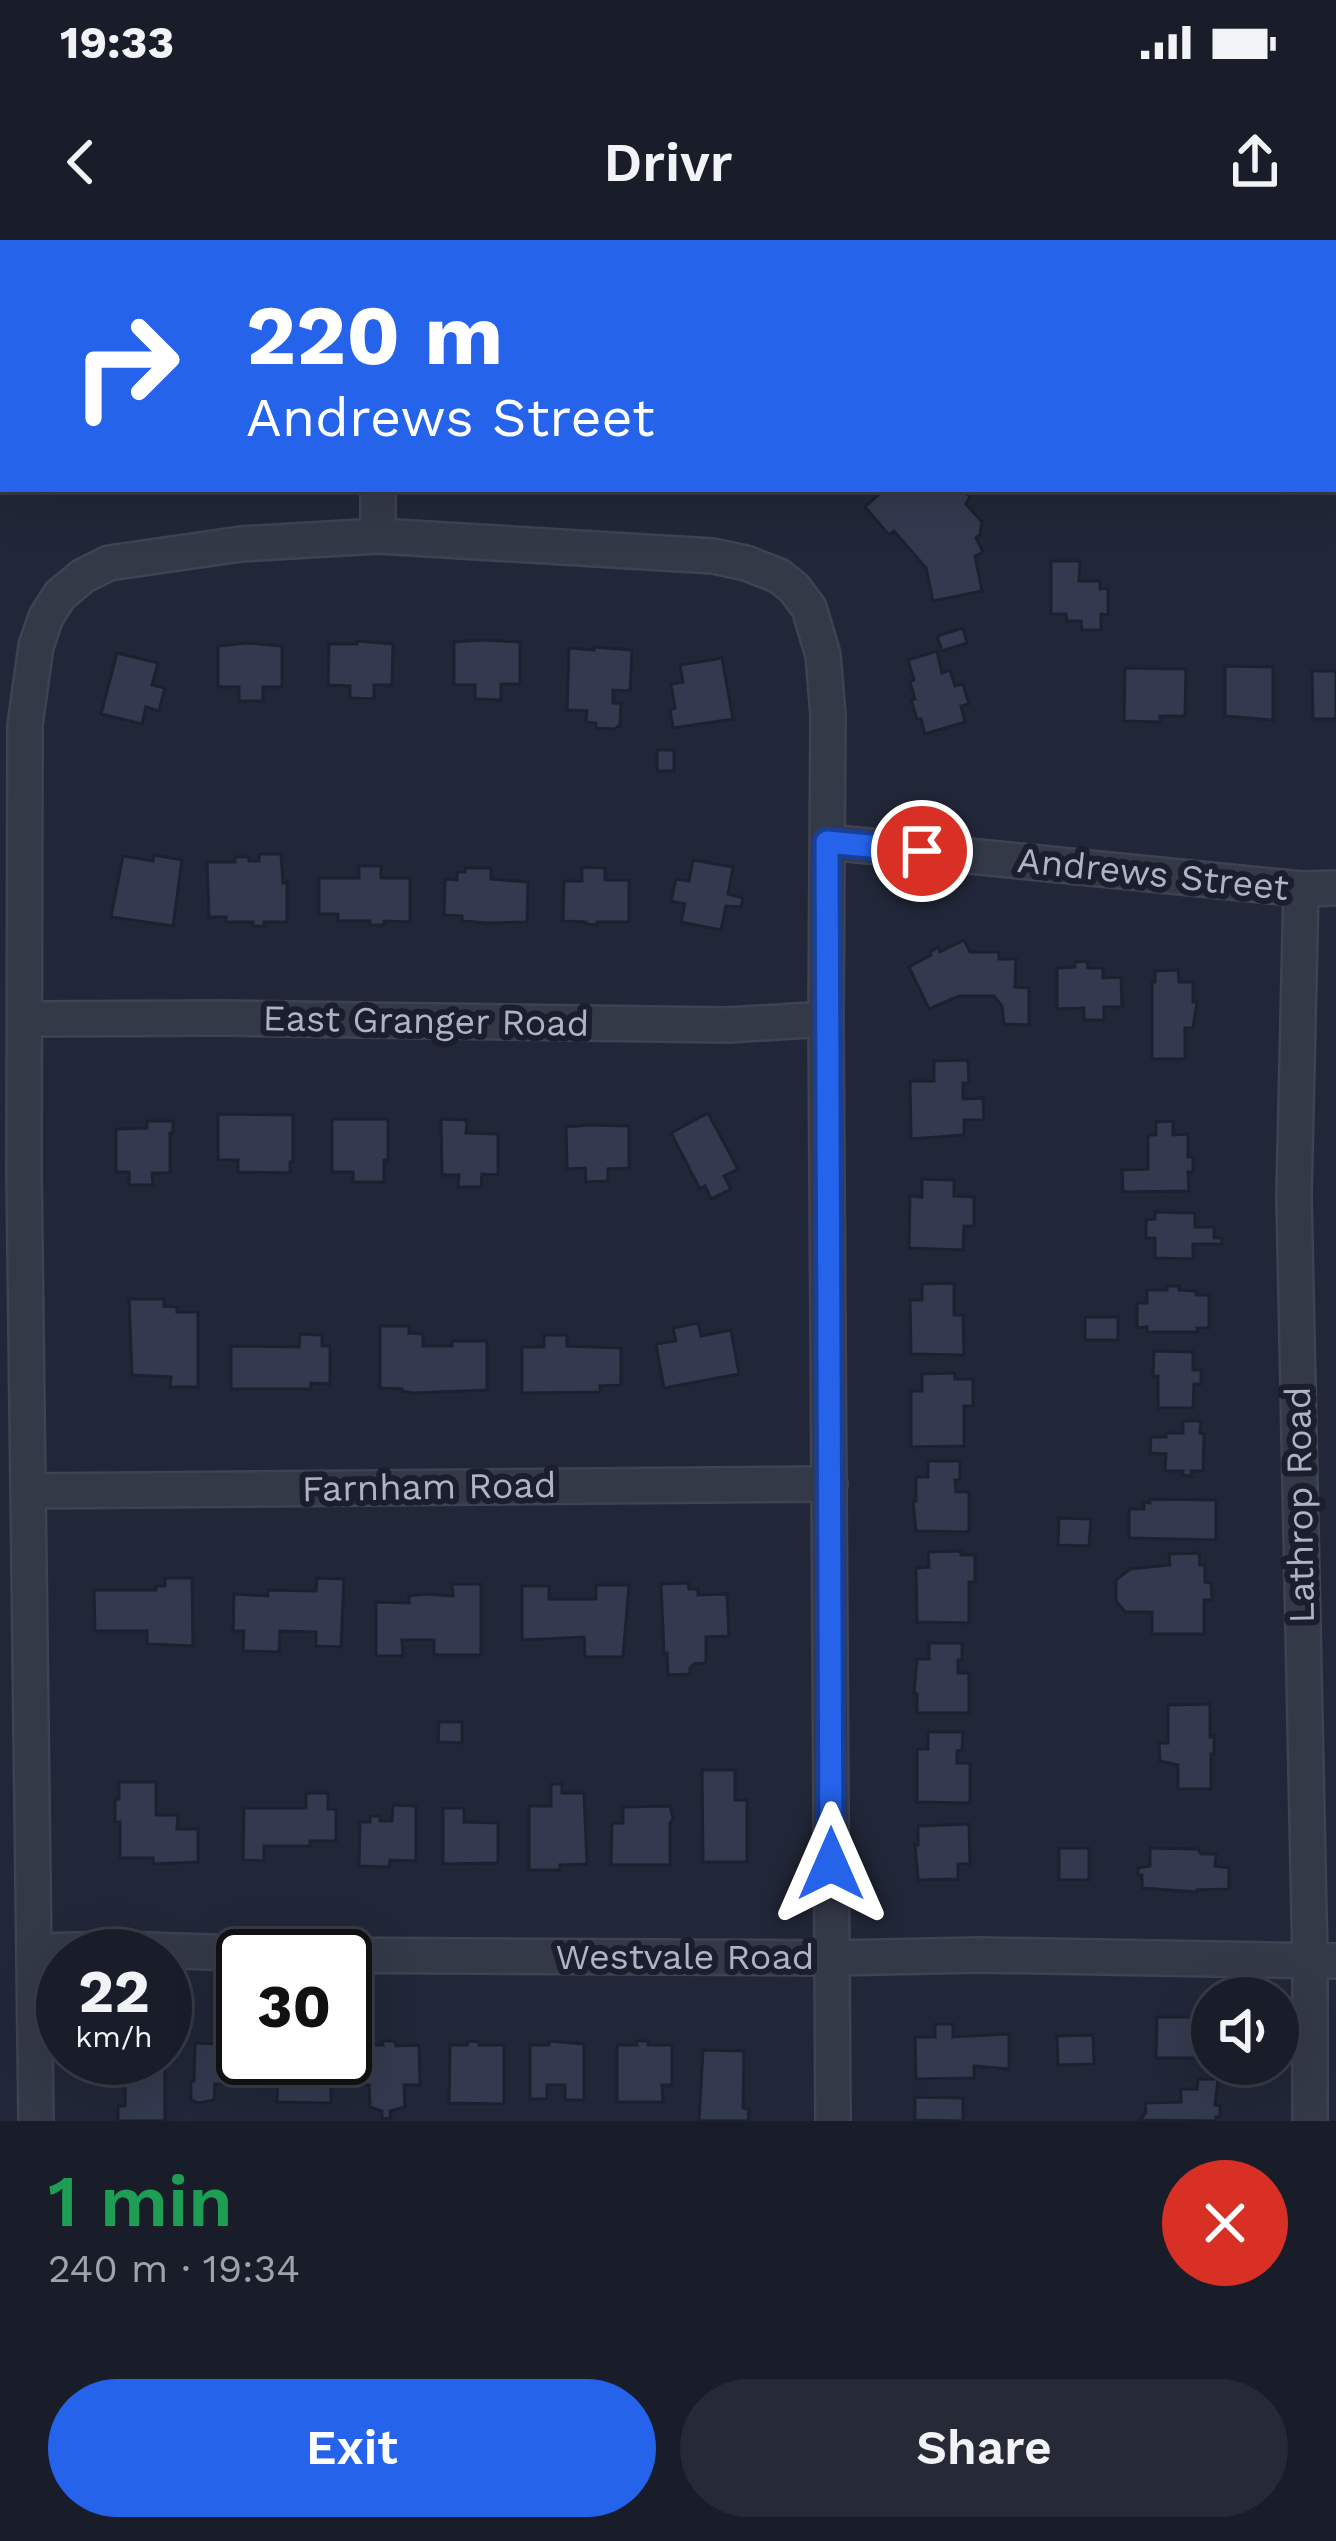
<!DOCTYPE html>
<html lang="en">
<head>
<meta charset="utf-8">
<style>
  body { margin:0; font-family:"Work Sans",sans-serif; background:#262a36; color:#f1f3f6; height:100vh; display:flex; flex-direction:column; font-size:45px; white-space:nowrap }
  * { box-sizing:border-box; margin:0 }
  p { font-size:39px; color:#9fa2a8 }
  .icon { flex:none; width:66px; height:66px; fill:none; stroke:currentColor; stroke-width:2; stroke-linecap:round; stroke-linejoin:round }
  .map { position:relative; height:1881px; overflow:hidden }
  .details { display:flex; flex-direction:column; background:#191d2a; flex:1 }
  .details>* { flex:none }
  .top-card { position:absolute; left:0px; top:0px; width:1338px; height:252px; box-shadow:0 12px 48px #0002,0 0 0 3px #373b47; background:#2563eb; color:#fff; overflow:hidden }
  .tools { position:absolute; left:1191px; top:1737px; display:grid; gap:24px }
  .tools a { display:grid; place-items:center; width:108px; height:108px; border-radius:50%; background:#191d2a; box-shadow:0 12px 48px #0002,0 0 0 3px #373b47; font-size:60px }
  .speed { position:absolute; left:36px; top:1689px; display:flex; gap:24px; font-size:60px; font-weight:700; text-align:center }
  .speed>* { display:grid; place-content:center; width:156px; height:156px; border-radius:50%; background:#191d2a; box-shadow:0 12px 48px #0002,0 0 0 3px #373b47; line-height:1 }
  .speed small { font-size:30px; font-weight:400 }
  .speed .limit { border:6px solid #111; border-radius:18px; background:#fff; color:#111 }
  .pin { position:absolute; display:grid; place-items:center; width:102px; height:102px; color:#fff; margin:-51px; border:6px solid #fff; border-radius:50%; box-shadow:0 3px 12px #0007 }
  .me { position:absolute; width:132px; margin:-66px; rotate:0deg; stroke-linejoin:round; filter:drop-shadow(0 0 9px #0008) }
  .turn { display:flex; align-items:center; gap:42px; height:252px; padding:0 48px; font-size:54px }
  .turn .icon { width:156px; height:156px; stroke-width:2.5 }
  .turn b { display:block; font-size:84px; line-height:102px }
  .round { display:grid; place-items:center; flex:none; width:126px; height:126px; border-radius:63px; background:#262a36 }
  .headline { display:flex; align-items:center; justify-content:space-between; height:204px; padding:0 48px }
  h1 { font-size:72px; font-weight:600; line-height:90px; color:#1e9e55 }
  .action { display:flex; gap:24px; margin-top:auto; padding:24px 48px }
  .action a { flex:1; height:138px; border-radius:72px; background:#2563eb; color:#fff; font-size:48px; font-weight:600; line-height:138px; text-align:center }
  .action a+a { background:#262a36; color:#f1f3f6 }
  .status { display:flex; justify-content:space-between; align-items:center; height:84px; padding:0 60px; background:#191d2a; direction:ltr }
  .status svg { height:33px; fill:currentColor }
  header { display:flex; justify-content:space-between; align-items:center; height:156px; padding:0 48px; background:#191d2a; font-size:54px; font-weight:600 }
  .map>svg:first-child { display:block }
</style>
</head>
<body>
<div class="status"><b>19:33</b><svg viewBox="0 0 49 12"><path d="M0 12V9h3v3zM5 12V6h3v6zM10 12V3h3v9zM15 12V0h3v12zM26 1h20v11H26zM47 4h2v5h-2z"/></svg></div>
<header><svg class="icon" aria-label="back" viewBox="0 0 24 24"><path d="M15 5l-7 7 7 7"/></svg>Drivr<svg class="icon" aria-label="share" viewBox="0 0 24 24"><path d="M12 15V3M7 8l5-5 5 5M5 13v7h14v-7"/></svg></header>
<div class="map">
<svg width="1336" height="1881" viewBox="0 0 1336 1881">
  <rect width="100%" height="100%" fill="#212738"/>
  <g fill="#333a4f" stroke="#1c202f" stroke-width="3">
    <rect x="716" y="0" width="147" height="3"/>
    <rect x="1100" y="0" width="167" height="3"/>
    <polygon points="885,249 952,249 954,251 963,249 970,257 966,264 982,282 980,295 976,298 983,312 975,316 982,351 933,361 926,328 894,291 889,295 865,267"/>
    <polygon points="1051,321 1080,321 1079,341 1100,341 1100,349 1108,348 1108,375 1101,374 1101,390 1082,390 1081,381 1067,381 1066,374 1051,374"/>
    <polygon points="963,388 967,403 942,411 937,396"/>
    <polygon points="483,400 520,402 520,444 501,444 501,460 475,459 475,445 454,445 454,402"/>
    <polygon points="357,401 393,404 392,445 374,445 374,459 350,458 350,446 328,445 329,404 357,404"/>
    <polygon points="247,403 282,406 282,447 263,447 263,461 239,461 239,447 218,447 218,406"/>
    <polygon points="594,407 632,410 630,451 613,450 613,463 621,463 620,485 615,489 596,488 596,483 586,482 587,471 567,470 569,408 594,410"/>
    <polygon points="937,411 942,433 950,430 955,446 963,444 969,464 961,466 965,482 925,494 921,479 917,479 911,460 915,459 910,442 914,440 908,420"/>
    <polygon points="117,413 158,423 152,445 165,448 159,471 146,467 142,484 101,474"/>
    <polygon points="722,418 733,479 673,488 670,470 675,468 671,444 683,442 680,425"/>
    <polygon points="1225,426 1273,427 1273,480 1225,476"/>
    <polygon points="1125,428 1186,429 1185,476 1160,476 1160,482 1124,481"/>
    <polygon points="1312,431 1336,431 1336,479 1313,479"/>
    <rect x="657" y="510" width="17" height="21"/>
    <polygon points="259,614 281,614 283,643 287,642 287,682 264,682 264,686 253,686 253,682 226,682 226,677 209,677 207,622 235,622 235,617 249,617 249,621 259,621"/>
    <polygon points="154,615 182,620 173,686 111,677 123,616 153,621"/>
    <polygon points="693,620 733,627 728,654 743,658 741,667 726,666 721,690 681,682 685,664 671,661 676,639 689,641"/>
    <polygon points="359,626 381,626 381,638 410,638 410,682 384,681 384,685 370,685 370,681 338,681 338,674 319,674 319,638 359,638"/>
    <polygon points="582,627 605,628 605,640 629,640 629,682 597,682 597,685 586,684 586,682 563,681 564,641 582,641"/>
    <polygon points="465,628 491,628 491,639 528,642 527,682 488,683 462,681 462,676 444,675 445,639 457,640 457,632 465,632"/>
    <polygon points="964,700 970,712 999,712 999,719 1016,719 1015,747 1029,748 1029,785 1004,784 1002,766 994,756 959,756 929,769 909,727 931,715 930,712 938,707 940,712"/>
    <polygon points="1087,721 1088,728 1103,728 1103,738 1121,737 1122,767 1104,767 1104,780 1084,780 1084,768 1057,769 1057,728 1075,727 1075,722"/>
    <polygon points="1178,730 1179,742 1193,742 1193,762 1197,762 1193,788 1185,788 1185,819 1152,819 1152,742 1155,742 1155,731"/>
    <polygon points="968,820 969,843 963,843 963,859 983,858 984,880 964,880 964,895 911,899 910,841 934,841 934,821"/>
    <polygon points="708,873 738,929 724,936 731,949 711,959 705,946 700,949 671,893"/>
    <polygon points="218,874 293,875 293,922 290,922 290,933 238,932 238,920 218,920"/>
    <polygon points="332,879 388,879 388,920 384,920 384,942 353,942 353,932 332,932"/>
    <polygon points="441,879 467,880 466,893 498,894 498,935 482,934 481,947 458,947 459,935 442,935"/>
    <polygon points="147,881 173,881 173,892 170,893 170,933 152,933 153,945 129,945 129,932 116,932 116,889 147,888"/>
    <polygon points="1173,881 1173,895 1188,894 1188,917 1193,917 1193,932 1188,932 1189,951 1123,952 1122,930 1148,929 1148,895 1156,895 1156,882"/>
    <polygon points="589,885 629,886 629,928 608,929 608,941 586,942 585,928 567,929 566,887"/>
    <polygon points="922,939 954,940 954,956 974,957 974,986 964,986 963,1010 909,1008 910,956 922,957"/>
    <polygon points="1155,972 1195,973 1195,987 1214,987 1214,998 1222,998 1222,1004 1193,1004 1193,1019 1155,1018 1155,998 1146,998 1146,980 1155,979"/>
    <polygon points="954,1043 954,1075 963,1075 964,1115 911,1114 910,1060 922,1060 922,1044"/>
    <polygon points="1167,1046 1179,1046 1179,1050 1196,1051 1196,1055 1209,1055 1209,1088 1197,1088 1198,1092 1147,1092 1147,1087 1137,1088 1137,1063 1147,1063 1147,1050 1167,1050"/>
    <polygon points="129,1059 164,1059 164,1066 177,1067 177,1072 198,1072 198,1147 170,1147 171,1137 132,1135"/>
    <rect x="1085" y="1077" width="33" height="23"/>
    <polygon points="698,1083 701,1096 731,1090 739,1134 664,1148 656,1104 676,1101 673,1088"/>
    <polygon points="380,1086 409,1086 409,1093 423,1094 423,1106 452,1106 452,1101 487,1101 487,1150 413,1153 402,1151 402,1149 380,1148"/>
    <polygon points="300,1094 322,1095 322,1106 330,1106 330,1144 311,1143 311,1149 231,1149 231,1106 299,1107"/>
    <polygon points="544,1095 567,1095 567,1106 621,1108 621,1145 600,1146 600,1152 522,1153 522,1107 544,1107"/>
    <polygon points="1154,1111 1193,1112 1193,1130 1201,1130 1201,1144 1194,1144 1193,1168 1158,1168 1158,1136 1153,1136"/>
    <polygon points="954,1133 955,1139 973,1139 973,1166 964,1166 964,1206 911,1207 911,1151 922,1151 922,1134"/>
    <polygon points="1183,1181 1201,1181 1200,1193 1204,1194 1203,1231 1191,1231 1192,1236 1182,1235 1183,1231 1165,1231 1166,1214 1150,1213 1151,1197 1166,1197 1166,1193 1183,1193"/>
    <polygon points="928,1221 960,1221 960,1240 955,1240 956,1252 969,1252 969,1292 916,1291 913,1261 916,1261 916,1237 928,1237"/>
    <polygon points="1150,1259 1216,1260 1216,1300 1129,1298 1129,1269 1144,1269 1144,1262 1150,1263"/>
    <polygon points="1059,1278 1091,1279 1089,1306 1058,1305"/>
    <polygon points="961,1311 961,1315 975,1315 975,1342 969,1342 969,1383 917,1382 916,1328 929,1327 928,1312"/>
    <polygon points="1199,1313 1200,1325 1205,1325 1205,1342 1211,1343 1212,1360 1204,1360 1204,1394 1152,1394 1152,1372 1125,1372 1116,1361 1116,1340 1130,1329 1170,1325 1169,1314"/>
    <polygon points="165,1338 192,1338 193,1406 147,1404 147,1391 95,1391 94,1350 156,1350 156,1346 165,1346"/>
    <polygon points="317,1338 344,1339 341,1407 316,1406 316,1392 280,1391 279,1412 243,1411 244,1391 233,1391 234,1354 268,1356 268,1350 316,1351"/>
    <polygon points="688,1343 689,1349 698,1349 698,1355 727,1354 729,1396 706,1397 706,1423 694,1424 690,1428 690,1434 668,1435 667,1413 664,1414 661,1344"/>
    <polygon points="452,1344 481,1344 481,1415 434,1415 434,1400 402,1400 403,1416 376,1416 376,1362 409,1363 409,1356 426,1354 453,1356"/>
    <polygon points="596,1345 629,1345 623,1417 585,1417 584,1397 522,1400 522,1346 549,1346 549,1359 596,1359"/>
    <polygon points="929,1403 962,1403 962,1420 958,1420 958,1433 969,1433 969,1473 917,1473 917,1454 914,1453 917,1419 929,1419"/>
    <polygon points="1210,1464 1210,1497 1214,1496 1214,1514 1211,1514 1211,1549 1178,1549 1178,1525 1160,1521 1159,1503 1168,1503 1168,1465"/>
    <polygon points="439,1482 462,1482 462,1503 438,1502"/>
    <polygon points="928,1492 963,1492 962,1510 957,1511 957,1523 970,1523 970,1563 917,1562 917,1509 928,1509"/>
    <polygon points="702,1530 735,1530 735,1560 747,1560 747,1622 703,1622"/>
    <polygon points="119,1542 156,1542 156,1575 178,1575 177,1589 198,1589 198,1622 153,1624 153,1618 120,1618 120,1582 115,1582 115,1559 119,1559"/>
    <polygon points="551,1544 562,1544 562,1553 584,1553 587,1624 560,1625 560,1630 529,1630 529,1566 551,1566"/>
    <polygon points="306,1553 328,1553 328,1569 336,1569 336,1601 310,1601 310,1606 264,1606 264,1621 243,1620 244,1568 306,1568"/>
    <polygon points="393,1565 416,1566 416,1621 390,1620 389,1627 359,1626 360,1582 370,1582 370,1576 380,1576 380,1581 392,1581"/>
    <polygon points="670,1566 673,1579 670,1583 670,1625 611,1625 612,1583 623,1583 623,1567"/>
    <polygon points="443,1568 464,1568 464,1582 498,1583 498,1623 443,1624"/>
    <polygon points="969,1584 970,1624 958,1624 958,1639 918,1640 915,1604 918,1605 918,1586"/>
    <rect x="1059" y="1608" width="30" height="32"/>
    <polygon points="1150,1608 1198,1609 1201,1614 1216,1614 1215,1626 1229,1628 1229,1649 1197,1650 1197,1652 1142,1648 1142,1635 1138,1635 1138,1628 1150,1626"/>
    <polygon points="1157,1777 1212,1777 1212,1818 1156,1818"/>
    <polygon points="935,1784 953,1784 953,1797 1009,1794 1009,1829 974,1826 974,1838 916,1839 915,1797 935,1797"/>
    <polygon points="1093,1795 1094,1824 1058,1825 1057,1796"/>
    <polygon points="218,1799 243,1799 243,1818 247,1818 247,1844 215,1844 214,1860 198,1863 191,1860 191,1841 194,1841 195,1803 218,1804"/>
    <polygon points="382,1801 395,1801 396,1806 419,1805 420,1845 404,1845 405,1867 390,1871 391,1878 382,1879 382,1871 370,1867 369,1845 364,1845 363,1805 383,1805"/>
    <polygon points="468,1801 479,1802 479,1805 504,1805 504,1864 449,1863 450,1805 467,1805"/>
    <polygon points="549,1801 584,1804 584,1860 565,1860 565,1845 547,1845 547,1859 530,1859 530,1805 549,1805"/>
    <polygon points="636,1801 648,1801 648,1805 672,1805 672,1845 662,1845 663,1862 617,1862 617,1805 637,1805"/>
    <polygon points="165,1807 165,1881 118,1881 118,1866 125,1866 125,1835 112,1835 112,1818 165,1818"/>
    <polygon points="703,1810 744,1811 743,1868 749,1869 748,1881 699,1881"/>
    <polygon points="278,1818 331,1818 331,1863 277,1862"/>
    <polygon points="1198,1839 1218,1839 1215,1865 1220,1866 1220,1877 1216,1877 1216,1881 1140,1880 1146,1872 1145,1863 1181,1862 1181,1849 1197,1849"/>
    <polygon points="915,1857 963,1858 963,1881 915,1880"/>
  </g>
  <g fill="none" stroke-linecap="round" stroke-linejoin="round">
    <g stroke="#3e4252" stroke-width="38">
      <g id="minor">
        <polyline points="379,3 380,0"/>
        <polyline points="378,296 378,249"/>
        <polyline points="828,602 1301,649 1336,648"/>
        <polyline points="1301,649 1294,956 1310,1721 1310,1881"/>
        <polyline points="26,779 222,778 728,785 826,779"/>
        <polyline points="28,1251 830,1244"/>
        <polyline points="34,1711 117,1709 300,1715 832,1718 980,1715 1336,1721"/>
        <polyline points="36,1881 24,932 25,485 36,406 46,377 60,355 83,336 109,323 241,304 378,296 713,316 746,323 779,336 794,348 809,368 823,415 828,475 826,779 833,1881"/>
      </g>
    </g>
    <use href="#minor" stroke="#343948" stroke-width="33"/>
  </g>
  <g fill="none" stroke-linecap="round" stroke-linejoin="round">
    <g stroke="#184099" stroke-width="30">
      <polyline id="route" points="831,1624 827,602 922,611"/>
    </g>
    <use href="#route" stroke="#2563eb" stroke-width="21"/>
  </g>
  <g text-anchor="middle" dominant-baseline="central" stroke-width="12" stroke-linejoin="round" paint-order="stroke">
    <g font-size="36" fill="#afb3c5" stroke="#1a1e2d">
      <text transform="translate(1153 634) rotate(6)">Andrews Street</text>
      <text transform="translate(426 781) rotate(1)">East Granger Road</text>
      <text transform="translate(429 1247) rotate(-1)">Farnham Road</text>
      <text transform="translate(1300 1265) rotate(-91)">Lathrop Road</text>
      <text x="685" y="1717">Westvale Road</text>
    </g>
  </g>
</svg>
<div class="tools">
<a><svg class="icon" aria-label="sound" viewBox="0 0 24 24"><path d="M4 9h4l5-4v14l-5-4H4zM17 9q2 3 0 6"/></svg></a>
</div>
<div class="speed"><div>22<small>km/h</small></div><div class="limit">30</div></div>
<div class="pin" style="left:922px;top:611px;background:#d93025"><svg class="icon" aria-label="arrive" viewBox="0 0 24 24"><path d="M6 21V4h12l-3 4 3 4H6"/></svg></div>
<svg class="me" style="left:831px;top:1624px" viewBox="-20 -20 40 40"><path d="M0-17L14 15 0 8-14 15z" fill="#2563eb" stroke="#fff" stroke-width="4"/></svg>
<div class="top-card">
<div class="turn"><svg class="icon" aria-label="right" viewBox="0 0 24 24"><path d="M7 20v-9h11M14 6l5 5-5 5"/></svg><div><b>220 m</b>Andrews Street</div></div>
</div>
</div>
<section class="details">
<div class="headline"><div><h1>1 min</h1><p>240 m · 19:34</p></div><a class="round" style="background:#d93025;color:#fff"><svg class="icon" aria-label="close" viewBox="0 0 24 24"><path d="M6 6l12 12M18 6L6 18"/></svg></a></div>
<div class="action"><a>Exit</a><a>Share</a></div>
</section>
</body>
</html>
